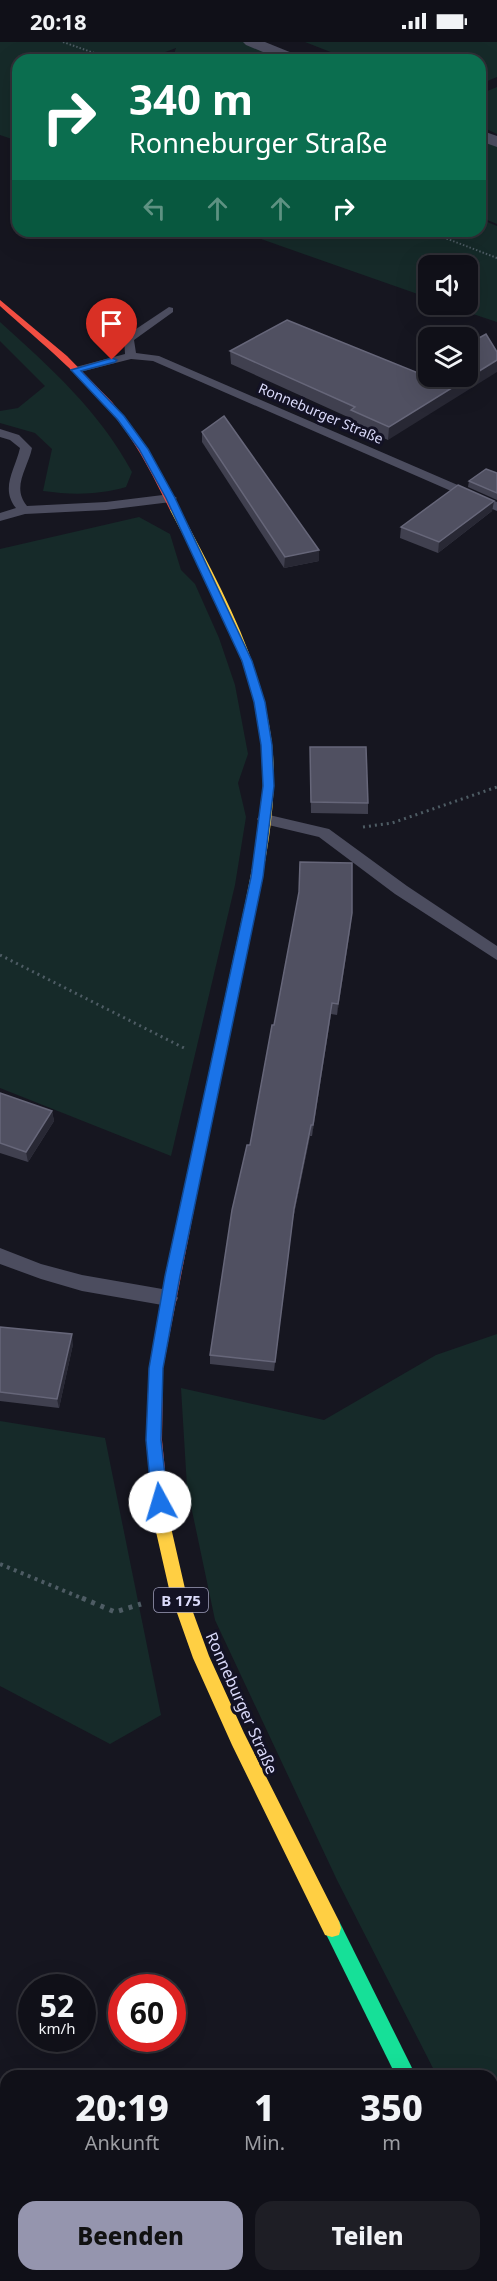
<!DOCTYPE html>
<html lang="de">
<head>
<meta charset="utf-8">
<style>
  body { margin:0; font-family:"Noto Sans",sans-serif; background:#1e1e25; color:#f1f3f6; height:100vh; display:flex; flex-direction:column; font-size:22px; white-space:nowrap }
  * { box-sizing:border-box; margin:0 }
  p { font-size:20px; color:#9c9da2 }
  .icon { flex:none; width:33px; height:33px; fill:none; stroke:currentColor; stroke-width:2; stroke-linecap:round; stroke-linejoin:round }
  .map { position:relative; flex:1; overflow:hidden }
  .details { position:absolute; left:0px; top:2028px; width:498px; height:212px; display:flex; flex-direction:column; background:#101018; border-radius:18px 18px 0 0; box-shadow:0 6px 24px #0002,0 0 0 2px #303037 }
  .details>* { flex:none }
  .top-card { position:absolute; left:12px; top:12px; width:474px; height:183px; border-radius:18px; box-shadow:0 6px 24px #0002,0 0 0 2px #303037; background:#0b6e4f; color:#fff; overflow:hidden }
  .buttons { position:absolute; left:418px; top:213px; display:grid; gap:12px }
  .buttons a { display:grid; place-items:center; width:60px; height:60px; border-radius:12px; background:#101018; box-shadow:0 6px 24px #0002,0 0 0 2px #303037; font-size:30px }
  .speed { position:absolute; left:18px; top:1932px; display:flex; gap:12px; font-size:30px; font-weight:700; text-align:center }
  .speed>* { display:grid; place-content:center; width:78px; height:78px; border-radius:50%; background:#101018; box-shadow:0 6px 24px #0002,0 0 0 2px #303037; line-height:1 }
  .speed small { font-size:15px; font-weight:400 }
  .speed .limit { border:9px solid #d22; background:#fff; color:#111 }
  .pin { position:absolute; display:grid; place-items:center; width:51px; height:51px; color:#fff; margin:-62px -26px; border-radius:50% 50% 50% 0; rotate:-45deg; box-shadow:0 0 6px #0007 }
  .pin .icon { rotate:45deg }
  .me { position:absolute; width:66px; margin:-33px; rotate:354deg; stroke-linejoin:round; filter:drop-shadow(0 0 4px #0008) }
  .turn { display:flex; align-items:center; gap:21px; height:126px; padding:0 18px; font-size:27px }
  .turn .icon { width:78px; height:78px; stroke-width:2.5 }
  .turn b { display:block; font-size:42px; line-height:51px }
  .lanes { display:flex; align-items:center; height:57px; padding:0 18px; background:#0003; justify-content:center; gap:30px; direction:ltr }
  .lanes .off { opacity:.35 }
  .eta { display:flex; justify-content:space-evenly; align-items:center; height:102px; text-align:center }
  .eta b { font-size:36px; font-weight:800; line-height:42px }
  .cta { display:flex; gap:12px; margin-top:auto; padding:12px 18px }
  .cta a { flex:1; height:69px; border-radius:18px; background:#9595ae; color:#111; font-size:24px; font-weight:800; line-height:69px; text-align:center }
  .cta a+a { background:#1e1e25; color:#f1f3f6 }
  .status { display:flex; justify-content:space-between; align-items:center; height:42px; padding:0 30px; background:#101018; direction:ltr }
  .status svg { height:16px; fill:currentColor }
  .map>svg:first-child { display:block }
</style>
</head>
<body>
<div class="status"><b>20:18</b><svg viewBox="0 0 49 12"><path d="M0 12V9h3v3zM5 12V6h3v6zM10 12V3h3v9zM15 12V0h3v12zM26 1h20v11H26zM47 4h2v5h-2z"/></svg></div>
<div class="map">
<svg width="497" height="2239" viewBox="0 0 497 2239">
  <rect width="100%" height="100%" fill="#161620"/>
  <g fill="#162a29">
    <polygon points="0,0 251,0 296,18 172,18 176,6 144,18 18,18 18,99 0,93"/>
    <polygon points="305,0 497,0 497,35 480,42 480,18 351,18"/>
    <polygon points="497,45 497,92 480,84 480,52"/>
    <polygon points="480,93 497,100 497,182 480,175"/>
    <polygon points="480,177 497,184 497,280 446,263 468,262 468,224 429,224 429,256 238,189 480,189"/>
    <path d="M 0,280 C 50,325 100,370 132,430 L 126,445 C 98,453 72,453 43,449 L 52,407 L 35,391 L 0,381 L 0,369 L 18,366 L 45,344 L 0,299 Z"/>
    <polygon points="139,475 170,492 181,528 195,542 219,596 235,643 248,712 238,741 246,775 235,843 171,1114 0,1046 0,507"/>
    <polygon points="497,1292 497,2151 492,2141 492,2034 437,2034 337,1838 215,1578 187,1445 181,1346 324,1378 436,1313"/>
    <polygon points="0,1379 105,1396 161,1673 110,1702 0,1644"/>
  </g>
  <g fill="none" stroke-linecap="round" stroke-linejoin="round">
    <g stroke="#4e5c64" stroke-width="2" stroke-dasharray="1.5 2" stroke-linecap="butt">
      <polyline points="63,0 114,18"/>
      <polyline points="427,189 497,216"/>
    </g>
    <g stroke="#4e5c64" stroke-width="3" stroke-dasharray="2 4" stroke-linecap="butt">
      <polyline points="363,785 392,781 497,745"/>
      <polyline points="0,913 184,1006"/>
    </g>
    <polyline stroke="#4e5c64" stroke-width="4" stroke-dasharray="3 4.5" stroke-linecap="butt" points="0,1522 86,1558"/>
    <polyline stroke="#4e5c64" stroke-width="5" stroke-dasharray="4 6" stroke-linecap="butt" points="82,1556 115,1570 141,1562"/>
    <g fill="#4c4d5f" fill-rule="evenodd">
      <polygon points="169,265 173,266 173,270 134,298 136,311 159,314 497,460 497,469 153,319 131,317 76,331 70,328 72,326 125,312 124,295"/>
      <path d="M 0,387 L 19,393 L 32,406 C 28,426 11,445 27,464 L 106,460 L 171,452 L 177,456 L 171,460 L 106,468 L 25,472 L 0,479 L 0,471 L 16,466 C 0,446 15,428 20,406 L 10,398 L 0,395 Z"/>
      <polygon points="265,772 329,787 407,844 497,904 497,918 395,852 319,795 260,781 257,777 260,773"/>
      <polygon points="0,1206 41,1222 82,1233 168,1248 175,1250 178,1256 175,1262 168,1264 82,1249 41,1237 0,1222"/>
    </g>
    <g fill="#4c4d5f" fill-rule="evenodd">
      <polygon points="243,0 265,0 302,15 304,18 282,18 246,3"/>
      <polygon points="480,88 497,94 497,105 480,99"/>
    </g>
    <g fill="#16e098" fill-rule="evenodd">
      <polygon points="252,853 258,857 199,1142 197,1146 187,1146 185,1142 246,857"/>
      <polygon points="332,1877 339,1879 416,2034 396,2034 323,1886 325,1879"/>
      <polygon points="492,2205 497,2207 497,2237 489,2234 492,2234"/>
    </g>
    <g fill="#ffcf43" fill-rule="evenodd">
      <path d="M 172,466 L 180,468 C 219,542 262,618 272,702 C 278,753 268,807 258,857 L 252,861 L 246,857 C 256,807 267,754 262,702 C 252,618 209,542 170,468 Z"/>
      <polygon points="158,1431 163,1433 166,1438 170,1481 186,1551 209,1614 244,1691 339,1879 341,1886 339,1893 332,1895 325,1893 232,1703 193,1616 170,1551 154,1481 150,1438 153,1433"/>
    </g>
    <g fill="#f24e42" fill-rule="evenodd">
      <path d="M 0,258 L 67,314 L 112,360 L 142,400 L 180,468 L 178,470 L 170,468 C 155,438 140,407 119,380 C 85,336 41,301 0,264 Z"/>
      <polygon points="192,1137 197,1138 199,1142 163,1326 162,1398 166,1438 163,1443 158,1445 153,1443 150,1438 146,1398 149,1326 185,1142 187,1138"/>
    </g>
  </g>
  <g fill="#40404f">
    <polygon points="230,309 418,331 388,398 350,381 350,376 231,322"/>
    <polygon points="202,390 319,508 319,519 284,526 202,400"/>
    <polygon points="497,431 497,458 468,445 469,439"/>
    <polygon points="494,459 492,469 438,511 400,496 401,485"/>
    <polygon points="310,705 368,761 368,772 311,771"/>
    <polygon points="299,850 351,882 337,973 331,972 312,1094 310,1094 293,1177 274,1329 210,1322 210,1313 250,1103 274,983"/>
    <polygon points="0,1051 52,1069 54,1079 28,1120 0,1111"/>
    <polygon points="0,1285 73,1302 59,1366 0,1359"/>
  </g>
  <g fill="#282834">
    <polygon points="497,318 497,330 388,398 389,385"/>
    <polygon points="494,459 492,469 438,511 439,500"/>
    <polygon points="319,508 319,519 284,526 285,515"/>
    <polygon points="352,871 351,882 337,973 338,962"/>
    <polygon points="332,961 331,972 312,1094 313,1083"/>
    <polygon points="52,1069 54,1079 28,1120 26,1110"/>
    <polygon points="311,1083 310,1094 293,1177 274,1329 275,1320 294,1167"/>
    <polygon points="72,1292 73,1302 59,1366 57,1357"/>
  </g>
  <g fill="#505061" stroke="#666679" stroke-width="1.5">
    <polygon points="287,278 418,331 429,325 429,334 468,334 468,302 486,292 497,310 497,318 389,385 351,368 355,365 230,309"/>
    <polygon points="224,374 319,508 285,515 202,390"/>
    <polygon points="486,427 497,431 497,451 469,439"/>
    <polygon points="458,443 494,459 439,500 401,485"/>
    <polygon points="310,705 366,705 368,761 311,760"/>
    <polygon points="300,820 352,821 352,871 338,962 332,961 313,1083 311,1083 294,1167 275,1320 210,1313 232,1168 247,1103 250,1103 272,983 274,983 299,850"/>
    <polygon points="0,1051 52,1069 26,1110 0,1101"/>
    <polygon points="0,1285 72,1292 57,1357 0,1350"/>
  </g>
  <polygon fill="#1a73e8" stroke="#114b97" stroke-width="1.5" points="112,316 117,318 115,320 81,329 124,374 148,407 175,456 252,619 265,660 272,703 274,744 263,835 180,1234 163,1326 161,1398 168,1460 166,1465 160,1467 154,1465 152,1460 146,1398 149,1326 165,1234 251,835 263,744 261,703 254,660 242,619 166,456 139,407 118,378 71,328"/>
  <g text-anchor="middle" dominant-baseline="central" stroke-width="6" stroke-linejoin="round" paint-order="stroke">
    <g font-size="14" fill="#dadafa" stroke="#131224">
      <text transform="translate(321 371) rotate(23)">Ronneburger Straße</text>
    </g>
    <rect fill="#131224" stroke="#9e9eba" stroke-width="1.5" x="154" y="1546" width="54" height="24" rx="4.5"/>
    <g font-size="15" font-weight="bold" fill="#dadafa">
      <text x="181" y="1558">B 175</text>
    </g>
    <g font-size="16" fill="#dadafa" stroke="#131224">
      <text transform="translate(242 1661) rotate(66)">Ronneburger Straße</text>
    </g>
  </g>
</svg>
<div class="buttons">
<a><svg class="icon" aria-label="sound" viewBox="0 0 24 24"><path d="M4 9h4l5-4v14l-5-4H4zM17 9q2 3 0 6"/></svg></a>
<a><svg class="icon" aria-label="layers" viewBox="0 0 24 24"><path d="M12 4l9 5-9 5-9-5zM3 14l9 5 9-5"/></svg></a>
</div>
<div class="speed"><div>52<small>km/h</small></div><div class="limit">60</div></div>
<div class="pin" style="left:112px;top:318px;background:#d93025"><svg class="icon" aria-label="arrive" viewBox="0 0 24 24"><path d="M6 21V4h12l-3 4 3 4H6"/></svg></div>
<svg class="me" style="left:160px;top:1460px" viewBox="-20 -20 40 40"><circle r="19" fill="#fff"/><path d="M0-13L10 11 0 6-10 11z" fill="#1a73e8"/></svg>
<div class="top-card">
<div class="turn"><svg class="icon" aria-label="right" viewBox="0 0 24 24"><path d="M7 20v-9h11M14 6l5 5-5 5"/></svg><div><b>340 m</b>Ronneburger Straße</div></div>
<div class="lanes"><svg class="icon off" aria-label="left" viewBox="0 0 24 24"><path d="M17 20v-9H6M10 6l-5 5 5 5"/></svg><svg class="icon off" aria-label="ahead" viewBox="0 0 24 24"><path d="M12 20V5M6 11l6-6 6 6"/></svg><svg class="icon off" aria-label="ahead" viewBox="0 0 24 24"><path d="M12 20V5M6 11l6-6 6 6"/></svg><svg class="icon" aria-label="right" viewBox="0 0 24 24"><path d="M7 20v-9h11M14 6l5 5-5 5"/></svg></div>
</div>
<section class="details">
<div class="eta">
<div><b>20:19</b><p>Ankunft</p></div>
<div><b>1</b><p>Min.</p></div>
<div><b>350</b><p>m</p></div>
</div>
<div class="cta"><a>Beenden</a><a>Teilen</a></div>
</section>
</div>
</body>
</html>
